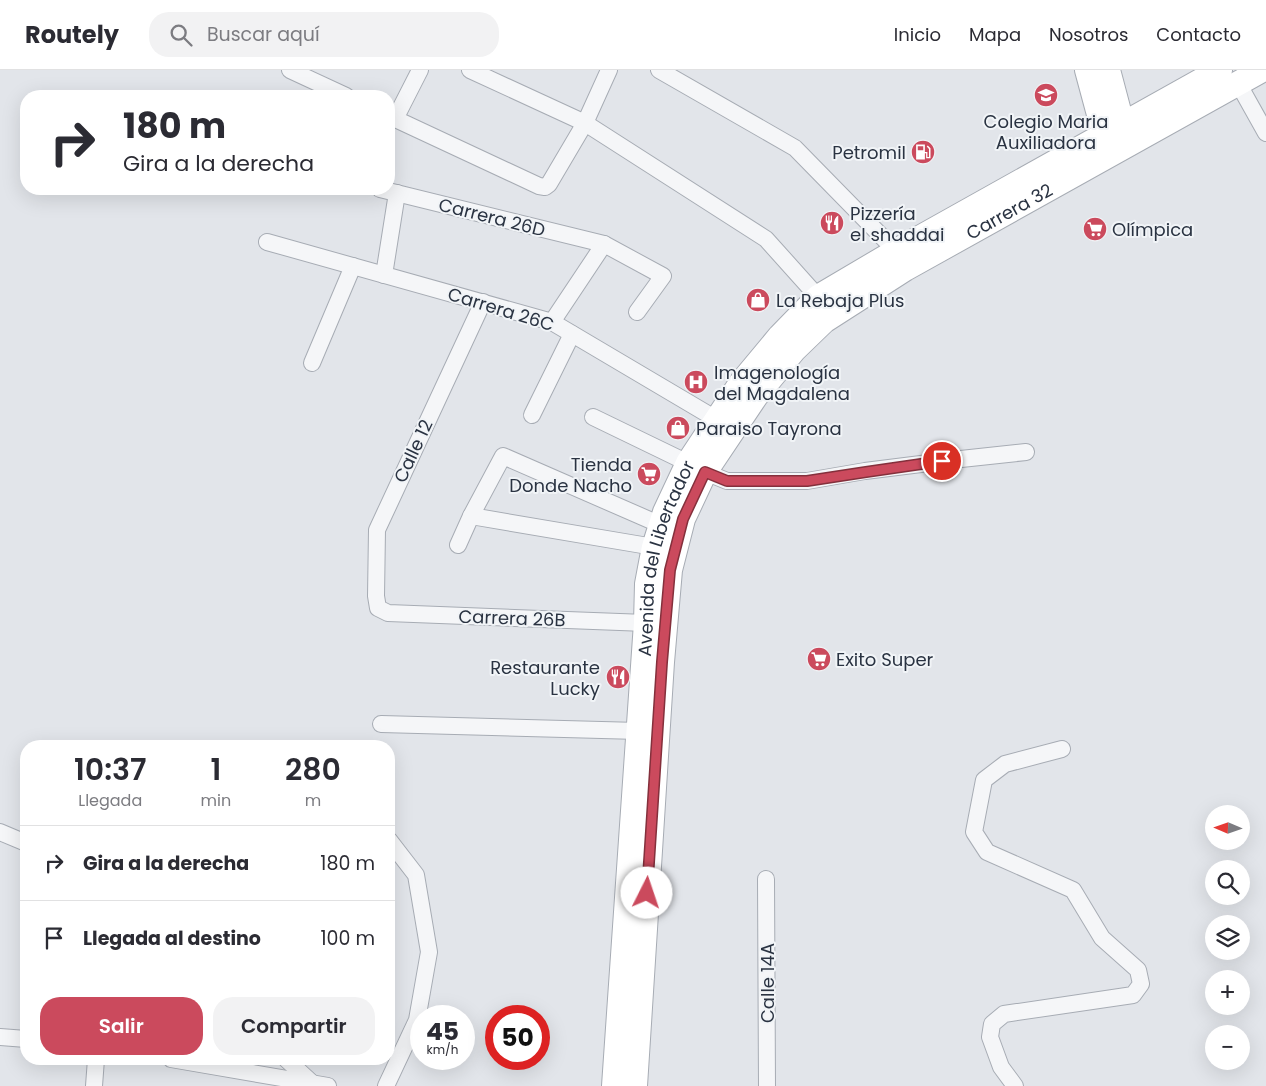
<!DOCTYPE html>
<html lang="es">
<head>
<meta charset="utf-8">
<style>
  body { margin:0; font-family:Poppins,sans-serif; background:#f2f2f3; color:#2b2b33; height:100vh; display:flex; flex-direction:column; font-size:19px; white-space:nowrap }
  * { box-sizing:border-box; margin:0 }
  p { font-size:16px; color:#7c7c81 }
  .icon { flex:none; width:28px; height:28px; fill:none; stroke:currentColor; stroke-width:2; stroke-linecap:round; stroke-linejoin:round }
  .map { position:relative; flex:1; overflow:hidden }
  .details { position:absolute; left:20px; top:670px; width:375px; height:325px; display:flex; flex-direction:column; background:#fff; border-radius:20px; box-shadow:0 5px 20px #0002 }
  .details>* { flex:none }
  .banner { position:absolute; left:20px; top:20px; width:375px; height:105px; border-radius:20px; box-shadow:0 5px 20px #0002; background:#fff; color:#2b2b33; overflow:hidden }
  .needle { width:32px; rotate:272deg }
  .buttons { position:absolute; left:1205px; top:735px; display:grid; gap:10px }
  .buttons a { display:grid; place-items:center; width:45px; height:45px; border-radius:50%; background:#fff; box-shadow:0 5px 20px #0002; font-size:25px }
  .speed { position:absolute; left:410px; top:935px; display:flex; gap:10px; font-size:25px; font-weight:700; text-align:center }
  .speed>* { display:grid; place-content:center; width:65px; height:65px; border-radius:50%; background:#fff; box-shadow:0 5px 20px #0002; line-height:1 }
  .speed small { font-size:12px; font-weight:400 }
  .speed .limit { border:8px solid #d22; background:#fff; color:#111 }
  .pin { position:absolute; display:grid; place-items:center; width:42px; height:42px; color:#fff; margin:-21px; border:2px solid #fff; border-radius:50%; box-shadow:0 1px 5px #0007 }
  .me { position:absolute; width:55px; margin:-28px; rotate:4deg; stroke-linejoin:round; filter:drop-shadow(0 0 4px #0008) }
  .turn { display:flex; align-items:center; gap:18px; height:105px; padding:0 20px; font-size:22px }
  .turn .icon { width:65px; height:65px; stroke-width:2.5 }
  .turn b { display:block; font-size:35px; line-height:42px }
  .eta { display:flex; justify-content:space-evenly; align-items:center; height:85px; text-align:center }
  .eta b { font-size:30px; font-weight:600; line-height:35px }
  .primary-button { display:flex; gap:10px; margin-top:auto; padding:10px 20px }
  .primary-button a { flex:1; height:58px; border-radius:20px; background:#cb4a5d; color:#fff; font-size:20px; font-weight:600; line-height:58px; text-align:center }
  .primary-button a+a { background:#f2f2f3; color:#2b2b33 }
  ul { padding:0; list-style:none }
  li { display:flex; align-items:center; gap:15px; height:75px; padding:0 20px; border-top:1px solid #e1e1e2 }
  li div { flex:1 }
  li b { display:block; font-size:19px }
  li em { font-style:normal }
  header { display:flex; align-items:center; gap:30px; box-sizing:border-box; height:70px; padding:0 25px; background:#fff; border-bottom:1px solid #e1e1e2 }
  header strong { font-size:24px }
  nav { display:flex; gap:28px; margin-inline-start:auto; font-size:18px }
  .search { width:350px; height:45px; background:#f2f2f3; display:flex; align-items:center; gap:12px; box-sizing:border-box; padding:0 18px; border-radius:20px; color:#7c7c81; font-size:19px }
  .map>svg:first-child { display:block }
</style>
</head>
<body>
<header>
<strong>Routely</strong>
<div class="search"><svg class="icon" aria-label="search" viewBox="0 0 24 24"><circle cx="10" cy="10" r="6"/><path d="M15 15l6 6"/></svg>Buscar aquí</div>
<nav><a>Inicio</a><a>Mapa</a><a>Nosotros</a><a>Contacto</a></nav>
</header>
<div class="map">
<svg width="1266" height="1016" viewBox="0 0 1266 1016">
  <rect width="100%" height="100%" fill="#e2e5ea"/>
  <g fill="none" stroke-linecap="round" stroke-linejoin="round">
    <g stroke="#a7acb4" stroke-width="18">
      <g id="street">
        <polyline points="290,0 346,26"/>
        <polyline points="470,0 585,53 766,169 818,227"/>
        <polyline points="659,0 795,78 896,181"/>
        <polyline points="1238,13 1266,63"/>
        <polyline points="389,46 539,116 545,117 549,114 585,53 609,0"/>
        <polyline points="395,49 420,0"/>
        <polyline points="380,119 604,174 663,206 637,242"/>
        <polyline points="267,172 552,252 716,349"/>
        <polyline points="384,205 397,123"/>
        <polyline points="483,232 377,460 376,526 378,538 388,543 646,553"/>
        <polyline points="552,252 604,174"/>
        <polyline points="312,293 353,196"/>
        <polyline points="532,345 572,264"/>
        <polyline points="593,347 688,393"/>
        <polyline points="705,402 727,411 807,411 865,401 961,389 1026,382"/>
        <polyline points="471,446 654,477"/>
        <polyline points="458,475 471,446 503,386 661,455"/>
        <polyline points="381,654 639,661"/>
        <polyline points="0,762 26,773"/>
        <polyline points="766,809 767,1016"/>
        <polyline points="0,967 26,969"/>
        <polyline points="171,989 328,1016"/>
        <polyline points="286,989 312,1013"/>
        <polyline points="94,1016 96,989"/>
        <polyline points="386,1016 417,950 429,882 416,805 389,770"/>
        <polyline points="1015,1016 1001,997 990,967 992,954 1004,944 1133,925 1141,914 1138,900 1102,868 1073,820 987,782 974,762 984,710 1005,694 1062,679"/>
      </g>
    </g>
    <g stroke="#a7acb4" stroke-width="26">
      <g id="secondary">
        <polyline points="1087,0 1108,78"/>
        <polyline points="1108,0 1126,68"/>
        <path id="s1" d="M 614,1016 L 646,553 L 647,514 L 654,477 L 665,442 L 688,393 L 741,313 L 780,266 L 818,227 L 896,181 L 1220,0"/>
        <path id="s2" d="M 635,1016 L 662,592 L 670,500 L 683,449 L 705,402 L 756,326 L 794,280 L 824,251 L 905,199 L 1262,0"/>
      </g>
    </g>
    <use href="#street" stroke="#f5f6f8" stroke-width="16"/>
    <use href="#secondary" stroke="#fff" stroke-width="24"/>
  </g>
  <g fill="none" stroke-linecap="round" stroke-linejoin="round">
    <g stroke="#84303c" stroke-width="12">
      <polyline id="route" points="647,823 662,592 670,500 683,449 705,402 727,411 807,411 866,402 942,391"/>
    </g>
    <use href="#route" stroke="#cb4a5d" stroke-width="9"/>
  </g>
  <defs>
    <g id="school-disc" transform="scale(1.25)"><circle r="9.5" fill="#cb4a5d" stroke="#f1f4f7"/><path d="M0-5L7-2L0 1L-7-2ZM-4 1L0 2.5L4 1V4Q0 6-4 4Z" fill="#fff"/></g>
    <g id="fuel-disc" transform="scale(1.25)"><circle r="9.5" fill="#cb4a5d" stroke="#f1f4f7"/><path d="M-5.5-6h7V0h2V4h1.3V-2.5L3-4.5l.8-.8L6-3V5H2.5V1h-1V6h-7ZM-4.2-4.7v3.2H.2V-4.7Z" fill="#fff"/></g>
    <g id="restaurant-disc" transform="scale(1.25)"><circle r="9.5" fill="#cb4a5d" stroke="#f1f4f7"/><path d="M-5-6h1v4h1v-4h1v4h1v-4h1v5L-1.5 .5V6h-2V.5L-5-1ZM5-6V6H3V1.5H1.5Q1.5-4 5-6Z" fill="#fff"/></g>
    <g id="supermarket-disc" transform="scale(1.25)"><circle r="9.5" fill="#cb4a5d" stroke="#f1f4f7"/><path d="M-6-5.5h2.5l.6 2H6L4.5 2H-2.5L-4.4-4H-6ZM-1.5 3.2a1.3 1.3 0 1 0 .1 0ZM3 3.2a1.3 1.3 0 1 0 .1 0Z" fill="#fff"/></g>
    <g id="shop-disc" transform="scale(1.25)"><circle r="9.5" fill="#cb4a5d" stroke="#f1f4f7"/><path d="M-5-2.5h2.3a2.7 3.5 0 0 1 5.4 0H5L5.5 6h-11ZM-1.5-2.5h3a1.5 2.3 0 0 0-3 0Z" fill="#fff"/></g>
    <g id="hospital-disc" transform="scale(1.25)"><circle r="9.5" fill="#cb4a5d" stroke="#f1f4f7"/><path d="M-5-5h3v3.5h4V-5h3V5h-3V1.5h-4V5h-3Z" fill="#fff"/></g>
  </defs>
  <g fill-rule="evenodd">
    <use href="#school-disc" x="1046" y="25"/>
    <use href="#fuel-disc" x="923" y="82"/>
    <use href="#restaurant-disc" x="832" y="153"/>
    <use href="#supermarket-disc" x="1095" y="159"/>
    <use href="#shop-disc" x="758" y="230"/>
    <use href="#hospital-disc" x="696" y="312"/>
    <use href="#shop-disc" x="678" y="358"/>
    <use href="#supermarket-disc" x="649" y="404"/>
    <use href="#supermarket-disc" x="819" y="589"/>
    <use href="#restaurant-disc" x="618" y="607"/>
  </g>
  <g text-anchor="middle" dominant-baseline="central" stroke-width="4" stroke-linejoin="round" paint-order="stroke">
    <g font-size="18" fill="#2a3342" stroke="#f1f4f7" text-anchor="start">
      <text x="1046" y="51" text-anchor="middle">Colegio Maria<tspan x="1046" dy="21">Auxiliadora</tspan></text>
      <text x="906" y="82" text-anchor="end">Petromil</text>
      <text x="850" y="143">Pizzería<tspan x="850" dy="21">el shaddai</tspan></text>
      <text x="1112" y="159">Olímpica</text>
      <text x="776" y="230">La Rebaja Plus</text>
      <text x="714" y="302">Imagenología<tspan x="714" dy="21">del Magdalena</tspan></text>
      <text x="696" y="358">Paraiso Tayrona</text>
      <text x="632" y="394" text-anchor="end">Tienda<tspan x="632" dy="21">Donde Nacho</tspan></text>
      <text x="836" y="589">Exito Super</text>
      <text x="600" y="597" text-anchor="end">Restaurante<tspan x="600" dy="21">Lucky</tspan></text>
    </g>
    <g font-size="18" fill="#2a3342" stroke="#f1f4f7">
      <text stroke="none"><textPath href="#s2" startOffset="1030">Carrera 32</textPath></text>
      <text transform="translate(492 147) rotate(14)">Carrera 26D</text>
      <text transform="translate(501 239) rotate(17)">Carrera 26C</text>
      <text transform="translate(413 381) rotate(-65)">Calle 12</text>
      <text stroke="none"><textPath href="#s1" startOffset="532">Avenida del Libertador</textPath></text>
      <text transform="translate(512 548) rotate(2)">Carrera 26B</text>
      <text transform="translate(767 913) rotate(-90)">Calle 14A</text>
    </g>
  </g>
</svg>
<div class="buttons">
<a><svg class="needle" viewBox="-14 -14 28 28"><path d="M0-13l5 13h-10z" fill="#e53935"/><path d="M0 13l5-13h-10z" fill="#7c7c81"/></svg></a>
<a><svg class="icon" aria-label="search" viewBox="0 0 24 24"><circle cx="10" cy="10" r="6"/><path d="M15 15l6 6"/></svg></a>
<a><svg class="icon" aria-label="layers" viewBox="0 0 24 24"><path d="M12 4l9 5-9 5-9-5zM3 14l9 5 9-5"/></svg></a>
<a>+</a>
<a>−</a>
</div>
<div class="speed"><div>45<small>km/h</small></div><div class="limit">50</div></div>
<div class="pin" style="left:942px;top:391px;background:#d93025"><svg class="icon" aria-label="arrive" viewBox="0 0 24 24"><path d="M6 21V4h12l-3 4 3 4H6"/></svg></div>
<svg class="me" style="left:647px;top:823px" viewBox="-20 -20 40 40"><circle r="19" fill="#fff"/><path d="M0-13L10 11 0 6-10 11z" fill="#cb4a5d"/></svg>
<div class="banner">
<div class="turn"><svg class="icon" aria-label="right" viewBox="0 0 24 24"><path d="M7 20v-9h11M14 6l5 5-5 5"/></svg><div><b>180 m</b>Gira a la derecha</div></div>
</div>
<section class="details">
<div class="eta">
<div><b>10:37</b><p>Llegada</p></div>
<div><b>1</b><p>min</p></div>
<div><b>280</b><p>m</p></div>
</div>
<ul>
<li><svg class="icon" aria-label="right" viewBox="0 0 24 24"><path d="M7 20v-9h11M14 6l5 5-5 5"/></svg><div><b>Gira a la derecha</b></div><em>180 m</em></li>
<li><svg class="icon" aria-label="arrive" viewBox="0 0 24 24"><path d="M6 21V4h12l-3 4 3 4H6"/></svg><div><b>Llegada al destino</b></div><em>100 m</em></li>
</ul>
<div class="primary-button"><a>Salir</a><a>Compartir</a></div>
</section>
</div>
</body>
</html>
